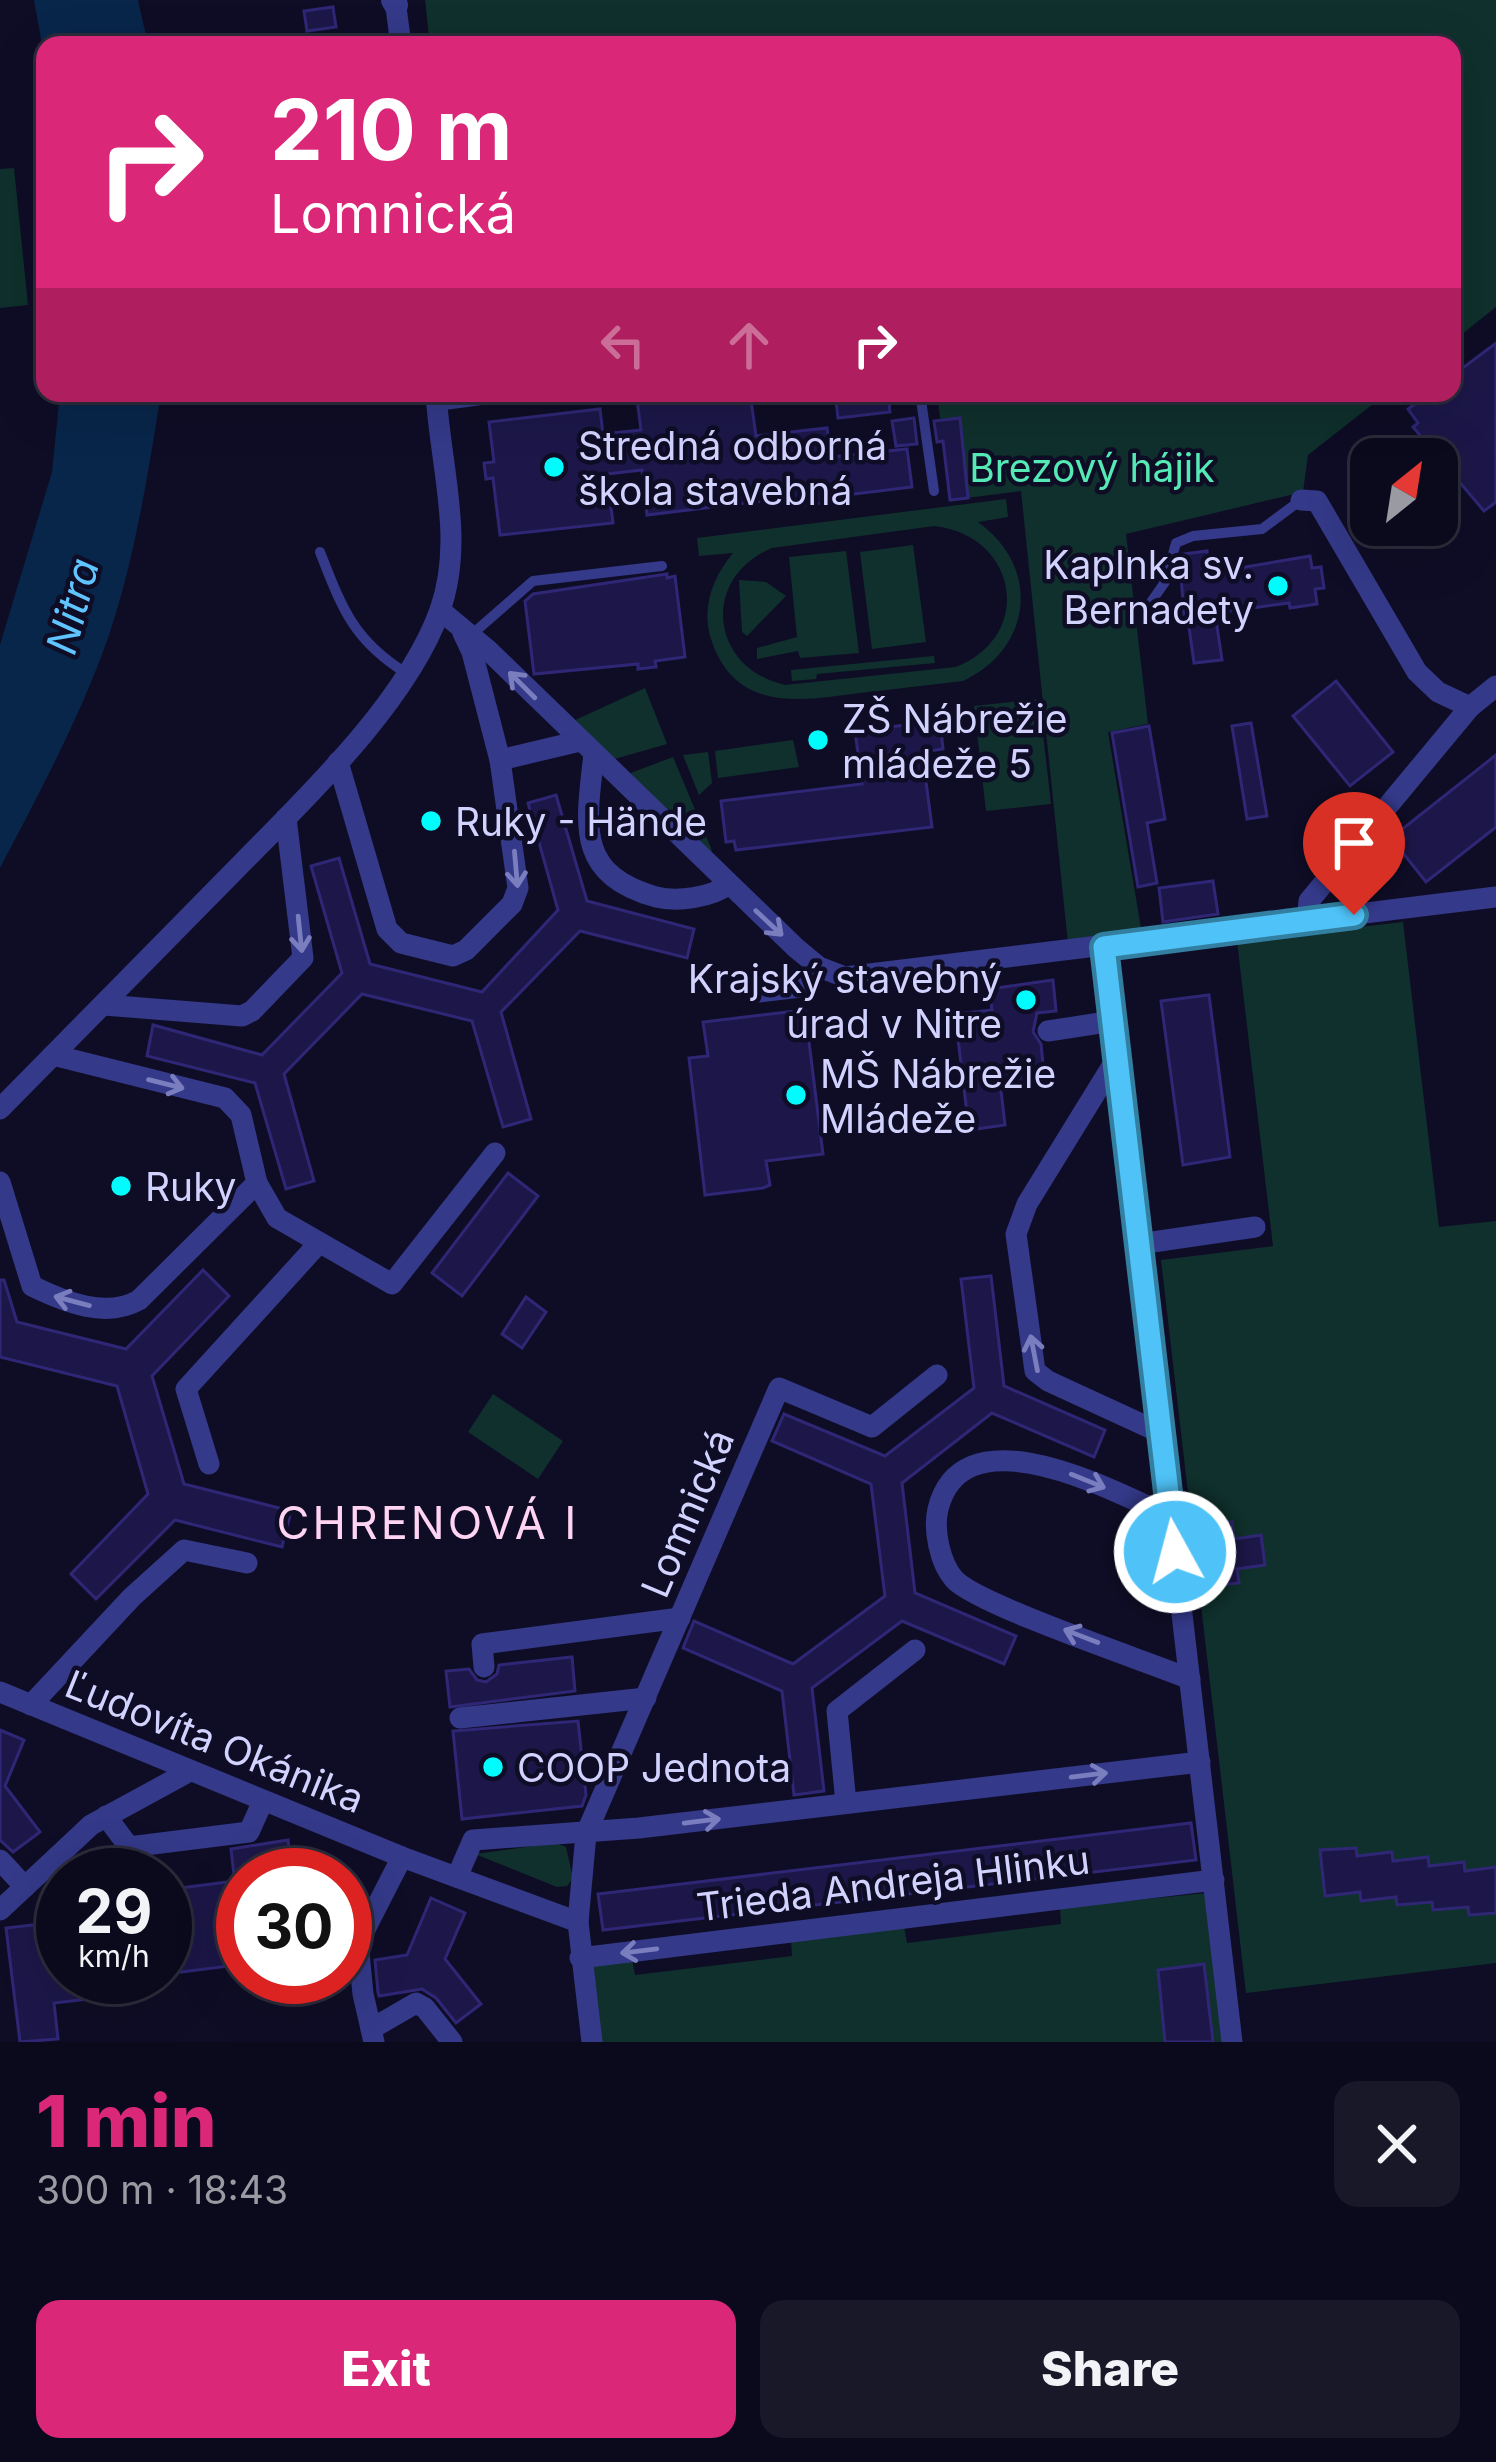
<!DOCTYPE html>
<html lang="en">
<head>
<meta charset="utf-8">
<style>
  body { margin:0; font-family:Inter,sans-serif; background:#191829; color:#f1f3f6; height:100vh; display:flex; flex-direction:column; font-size:45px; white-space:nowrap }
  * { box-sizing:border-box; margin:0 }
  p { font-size:39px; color:#9a9aa3 }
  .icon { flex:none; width:66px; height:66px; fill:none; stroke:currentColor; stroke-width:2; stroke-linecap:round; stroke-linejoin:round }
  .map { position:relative; height:2042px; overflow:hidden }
  .drawer { display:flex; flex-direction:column; background:#0b0a1c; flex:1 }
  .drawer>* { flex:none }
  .banner { position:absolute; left:36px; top:36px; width:1425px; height:366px; border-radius:24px; box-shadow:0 12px 48px #0002,0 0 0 3px #2b2b3b; background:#db2777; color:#fff; overflow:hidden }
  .needle { width:78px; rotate:30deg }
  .fabs { position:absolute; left:1350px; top:438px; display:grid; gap:24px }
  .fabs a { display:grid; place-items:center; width:108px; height:108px; border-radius:24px; background:#0b0a1c; box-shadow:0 12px 48px #0002,0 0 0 3px #2b2b3b; font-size:60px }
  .speed { position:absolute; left:36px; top:1848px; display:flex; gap:24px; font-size:60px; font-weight:700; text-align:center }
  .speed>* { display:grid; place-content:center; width:156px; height:156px; border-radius:50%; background:#0b0a1c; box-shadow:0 12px 48px #0002,0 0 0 3px #2b2b3b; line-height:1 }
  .speed small { font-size:30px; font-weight:400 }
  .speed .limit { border:18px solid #d22; background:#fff; color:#111 }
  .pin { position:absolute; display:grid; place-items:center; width:102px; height:102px; color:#fff; margin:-123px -51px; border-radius:50% 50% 50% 0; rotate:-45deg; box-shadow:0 0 12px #0007 }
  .pin .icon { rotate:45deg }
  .me { position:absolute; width:132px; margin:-66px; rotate:353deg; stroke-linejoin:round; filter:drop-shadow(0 0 9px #0008) }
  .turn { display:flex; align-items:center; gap:42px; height:252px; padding:0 36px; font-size:54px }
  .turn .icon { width:156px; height:156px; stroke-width:2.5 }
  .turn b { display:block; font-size:84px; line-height:102px }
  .lanes { display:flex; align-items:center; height:114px; padding:0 36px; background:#0003; justify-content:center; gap:60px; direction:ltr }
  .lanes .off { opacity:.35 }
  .round { display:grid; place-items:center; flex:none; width:126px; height:126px; border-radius:24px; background:#191829 }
  .overview { display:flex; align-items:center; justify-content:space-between; height:204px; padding:0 36px }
  h1 { font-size:72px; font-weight:800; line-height:90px; color:#db2777 }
  .primary-button { display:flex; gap:24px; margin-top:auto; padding:24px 36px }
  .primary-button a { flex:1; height:138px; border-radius:24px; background:#db2777; color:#fff; font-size:48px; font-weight:800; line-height:138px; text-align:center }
  .primary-button a+a { background:#191829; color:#f1f3f6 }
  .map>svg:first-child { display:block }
</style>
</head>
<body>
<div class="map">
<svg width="1496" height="2042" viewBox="0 0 1496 2042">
  <rect width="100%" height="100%" fill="#0f0d26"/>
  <g fill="#0f302c" fill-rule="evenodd">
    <polygon points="425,0 1496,0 1496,307 1452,342 1452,45 430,45"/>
    <polygon points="14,168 28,305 0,308 0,169"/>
    <polygon points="937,393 1387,393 1308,455 1303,492 1126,534 1148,724 1108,732 1142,934 1068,943 1021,491 950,500"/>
    <path d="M 1006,499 L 1008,517 L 978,522 C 1041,567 1033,648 963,681 C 929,685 895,689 860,693 C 800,701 735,713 711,639 C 701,607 713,577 733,553 L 699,556 L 697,538 ZM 934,526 C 1018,535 1035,636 956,667 L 785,685 C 710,668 700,578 772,548 Z"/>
    <polygon points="913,545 926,642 872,649 860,552"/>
    <polygon points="846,551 859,653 800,658 798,651 757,659 757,648 797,637 789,557"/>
    <polygon points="739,580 766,582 786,596 747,636 742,632"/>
    <polygon points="934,656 935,663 817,674 816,679 792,681 791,670"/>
    <polygon points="645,688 667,744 611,760 571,722"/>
    <polygon points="1039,699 1051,804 986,811 974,706"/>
    <polygon points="793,740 799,767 718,778 715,751"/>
    <polygon points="708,752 712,783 699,795 683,755"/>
    <polygon points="673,757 711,848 712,853 628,774"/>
    <polygon points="1403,922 1439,1227 1496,1221 1496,1963 1246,1993 1161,1260 1273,1246 1237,941"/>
    <polygon points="493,1394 563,1441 538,1479 468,1432"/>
    <polygon points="556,1843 566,1847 573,1878 567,1886 557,1887 475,1854"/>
    <polygon points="1206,1893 1223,2042 598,2042 590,1967 632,1959 635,1975 792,1956 791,1940 904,1927 907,1943 1061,1924 1060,1908"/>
  </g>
  <g fill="#08264a">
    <polygon points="34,0 138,0 148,45 45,45 45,61"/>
    <path d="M 60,393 L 161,393 C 148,474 135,557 109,635 C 81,716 39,793 0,868 L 0,645 L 52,472 Z"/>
  </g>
  <g fill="#1c1748" stroke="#2f2776" stroke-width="3">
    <polygon points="333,7 336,27 307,31 304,11"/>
    <polygon points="1496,343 1496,502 1484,511 1413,427 1418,423 1408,409 1430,393 1452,393 1452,376"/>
    <polygon points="678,393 750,393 756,436 827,428 831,457 907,449 912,487 821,498 822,503 788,507 787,498 647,515 642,470 607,474 613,523 500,535 493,478 486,479 484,463 494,462 489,422 600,409 603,434 641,430 637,399"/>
    <polygon points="835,393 888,393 890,412 838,418"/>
    <polygon points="914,418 917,444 896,446 892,421"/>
    <polygon points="960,418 968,498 950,500 943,441 937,442 934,421"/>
    <polygon points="1207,551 1210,573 1310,556 1312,568 1321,567 1324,588 1315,589 1317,604 1290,608 1289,603 1215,613 1222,660 1194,663 1187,613 1184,614 1180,564 1183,554"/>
    <polygon points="667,574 667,578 675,576 685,657 655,661 656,667 638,669 638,664 534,674 525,601 533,594"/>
    <polygon points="1336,681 1393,752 1350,786 1293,716"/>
    <polygon points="940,721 943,749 922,752 932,827 736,850 734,841 726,842 721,801 862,784 855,731"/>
    <polygon points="1251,723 1267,816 1247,819 1232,726"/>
    <polygon points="1149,726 1165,819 1147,823 1157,883 1138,887 1112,733"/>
    <polygon points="1496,755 1496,827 1426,882 1391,838"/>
    <polygon points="556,795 587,901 694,929 687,958 580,931 501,1012 531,1119 503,1127 472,1021 362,994 284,1074 314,1181 286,1189 255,1083 147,1056 153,1025 262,1055 342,973 311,866 339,858 370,964 482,992 558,910 528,803"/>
    <polygon points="1213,881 1218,914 1163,922 1159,888"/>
    <polygon points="1053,980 1056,1011 1037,1013 1033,1032 1041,1044 1045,1084 1001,1090 1005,1125 969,1130 955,1014 992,1010 989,989"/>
    <polygon points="1209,995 1230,1157 1183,1165 1161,1001"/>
    <polygon points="805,1010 823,1154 766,1161 770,1185 763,1188 705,1195 689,1058 708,1056 703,1022"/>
    <polygon points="508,1173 538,1196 462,1296 432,1273"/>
    <polygon points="203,1270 229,1296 152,1376 184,1484 291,1511 282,1547 175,1520 96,1599 71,1574 148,1494 117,1386 0,1357 0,1280 4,1280 17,1322 126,1349"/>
    <polygon points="991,1276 1004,1386 1105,1430 1094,1457 992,1413 902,1483 915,1593 1016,1636 1004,1664 902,1621 812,1688 824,1791 794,1795 782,1691 683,1648 694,1621 793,1664 885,1596 871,1484 772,1441 784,1414 885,1456 974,1388 961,1279"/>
    <polygon points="526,1297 546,1312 522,1348 502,1334"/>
    <polygon points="1232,1522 1234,1539 1261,1535 1265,1565 1237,1569 1239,1583 1217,1585 1210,1524"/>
    <polygon points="572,1657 575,1691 450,1707 446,1671 469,1669 477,1680 486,1682 497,1674 499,1665"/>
    <polygon points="578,1721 586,1795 582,1806 462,1819 453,1731"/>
    <polygon points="0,1730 24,1740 5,1786 40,1832 13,1852 0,1840"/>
    <polygon points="1191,1823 1196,1860 603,1930 598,1894"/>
    <polygon points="288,1840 292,1875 234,1875 231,1849"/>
    <polygon points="1356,1848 1357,1856 1392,1852 1393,1861 1428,1857 1429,1866 1464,1862 1465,1871 1496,1867 1496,1913 1469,1915 1468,1907 1433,1910 1432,1902 1397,1905 1396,1897 1361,1901 1360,1892 1325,1896 1320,1850"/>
    <polygon points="243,1880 243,1937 235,1938 237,1965 181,1972 172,1889"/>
    <polygon points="431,1898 465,1913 445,1959 481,2004 456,2023 436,1998 422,1989 379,1996 378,1992 375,1960 407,1955"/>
    <polygon points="63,1900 63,1977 95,1977 97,1998 54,2003 58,2039 20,2042 6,1928 50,1923 47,1902"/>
    <polygon points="1204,1964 1213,2042 1165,2042 1158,1970"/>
  </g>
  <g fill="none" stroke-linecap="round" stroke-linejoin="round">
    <g stroke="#343989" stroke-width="10">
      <polyline points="920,393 934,491"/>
      <polyline points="437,406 535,393"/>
      <path d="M 320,552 C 342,608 353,640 406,673"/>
      <polyline points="1149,605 1165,582 1176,543 1193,536 1262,529 1301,500"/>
      <polyline points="470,636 533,581 662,566"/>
    </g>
    <g stroke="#343989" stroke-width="21">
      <polyline points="395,0 401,45"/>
      <polyline points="1301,500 1317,501 1417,672 1438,692 1470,707 1309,901 1307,921"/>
      <polyline points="440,610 488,650 796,948 819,967 845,977 1496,897"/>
      <polyline points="1470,707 1496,686"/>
      <path d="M 594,754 C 586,825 575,874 656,897 C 677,902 711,898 729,884"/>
      <polyline points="500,760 580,741"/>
      <polyline points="338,762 387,929 401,943 453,956 466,950 512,904 518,888 500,760 472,652 463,633"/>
      <polyline points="1104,947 1232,2042"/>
      <polyline points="759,992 800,987 819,967"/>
      <polyline points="104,1005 242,1016 252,1011 303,958 286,818"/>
      <polyline points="1048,1031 1113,1021"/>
      <polyline points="1117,1058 1027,1204 1016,1234 1035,1371 1048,1381 1161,1433"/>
      <path d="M 0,1109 C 81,1026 163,944 244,861 C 310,794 408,700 440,610 C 465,540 440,465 436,393"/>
      <path d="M 0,1182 L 32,1286 C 65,1302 106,1319 139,1300 L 257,1183 L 241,1115 L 225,1098 L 53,1055"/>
      <polyline points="257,1183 277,1218 392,1284 495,1153"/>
      <polyline points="1139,1244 1255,1227"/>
      <polyline points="209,1464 186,1389 318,1244"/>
      <path d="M 1171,1517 C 1117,1493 963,1408 938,1509 C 933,1530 940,1563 954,1579 C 975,1604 1149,1662 1190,1679"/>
      <polyline points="484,1667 482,1644 680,1618"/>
      <polyline points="0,1692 402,1857 578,1922"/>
      <polyline points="31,1705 132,1597 184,1550 247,1563"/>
      <polyline points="460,1718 646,1698"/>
      <polyline points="846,1803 837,1711 915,1650"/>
      <polyline points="106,1816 129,1847 249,1832 263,1801"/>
      <polyline points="0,1860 25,1887"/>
      <polyline points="457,1877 473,1840 639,1828 1200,1762"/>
      <polyline points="0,1910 91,1825 190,1771"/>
      <polyline points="580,1958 1214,1880"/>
      <polyline points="371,2029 416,2003 425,2008 452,2042"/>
      <polyline points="374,2042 363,1994 358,1943 402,1857"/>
      <polyline points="592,2042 578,1922 586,1834 779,1388 872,1427 937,1375"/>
    </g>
    <polyline stroke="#343989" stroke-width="24" points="393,0 396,5"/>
  </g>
  <defs><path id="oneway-shaft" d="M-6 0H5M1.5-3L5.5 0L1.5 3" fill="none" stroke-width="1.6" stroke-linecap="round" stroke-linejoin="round" transform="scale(3)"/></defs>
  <g stroke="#7b7ebe">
    <use href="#oneway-shaft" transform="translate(522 685) rotate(-135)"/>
    <use href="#oneway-shaft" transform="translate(516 869) rotate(85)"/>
    <use href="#oneway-shaft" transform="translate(769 923) rotate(43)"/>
    <use href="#oneway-shaft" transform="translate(300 934) rotate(84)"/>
    <use href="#oneway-shaft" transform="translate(166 1084) rotate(14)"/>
    <use href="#oneway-shaft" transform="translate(72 1301) rotate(-165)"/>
    <use href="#oneway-shaft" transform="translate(1034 1353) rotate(-101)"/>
    <use href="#oneway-shaft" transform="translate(1088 1481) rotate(22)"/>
    <use href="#oneway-shaft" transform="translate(1081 1636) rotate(-159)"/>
    <use href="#oneway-shaft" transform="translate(1089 1775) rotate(-7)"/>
    <use href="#oneway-shaft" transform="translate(702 1821) rotate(-7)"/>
    <use href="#oneway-shaft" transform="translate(639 1951) rotate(173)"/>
  </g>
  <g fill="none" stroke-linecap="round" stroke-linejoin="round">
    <g stroke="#337fa1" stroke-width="30">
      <polyline id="route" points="1175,1552 1104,947 1354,915"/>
    </g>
    <use href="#route" stroke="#4fc3f7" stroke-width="21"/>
  </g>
  <g fill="#00fcfd" stroke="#0f0d26" stroke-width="4.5">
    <circle cx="554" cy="467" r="12"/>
    <circle cx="1278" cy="586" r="12"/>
    <circle cx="818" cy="740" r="12"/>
    <circle cx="431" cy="821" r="12"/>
    <circle cx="1026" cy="1000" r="12"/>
    <circle cx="796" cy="1095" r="12"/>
    <circle cx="121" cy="1186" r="12"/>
    <circle cx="493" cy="1767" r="12"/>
  </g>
  <g text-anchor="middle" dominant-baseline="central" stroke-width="9" stroke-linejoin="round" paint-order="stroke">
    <g font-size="39" fill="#d2d2ff" stroke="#0f0d26" text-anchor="start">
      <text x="578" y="445">Stredná odborná<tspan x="578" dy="45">škola stavebná</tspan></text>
      <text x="1254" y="564" text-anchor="end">Kaplnka sv.<tspan x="1254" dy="45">Bernadety</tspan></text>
      <text x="842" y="718">ZŠ Nábrežie<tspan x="842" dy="45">mládeže 5</tspan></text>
      <text x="455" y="821">Ruky - Hände</text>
      <text x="1002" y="978" text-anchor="end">Krajský stavebný<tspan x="1002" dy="45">úrad v Nitre</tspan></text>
      <text x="820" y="1073">MŠ Nábrežie<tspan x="820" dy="45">Mládeže</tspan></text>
      <text x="145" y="1186">Ruky</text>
      <text x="517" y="1767">COOP Jednota</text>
    </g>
    <g font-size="39" fill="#54e9b5" stroke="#0f0d26">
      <text x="1092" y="467">Brezový hájik</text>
    </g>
    <g font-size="39" fill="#d2d2ff" stroke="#0f0d26">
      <text transform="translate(687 1513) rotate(-67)">Lomnická</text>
      <text transform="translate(215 1741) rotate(22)">Ľudovíta Okánika</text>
      <text transform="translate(893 1883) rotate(-7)">Trieda Andreja Hlinku</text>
    </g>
    <g font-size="42" font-style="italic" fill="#60c5ff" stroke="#0f0d26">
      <text transform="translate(72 606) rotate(-75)">Nitra</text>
    </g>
    <g font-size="45" letter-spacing="3" fill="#ffd4f3" stroke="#0f0d26">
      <text x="428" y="1522">CHRENOVÁ I</text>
    </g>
  </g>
</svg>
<div class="fabs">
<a><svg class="needle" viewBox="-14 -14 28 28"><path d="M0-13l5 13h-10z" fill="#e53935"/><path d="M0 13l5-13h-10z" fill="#9a9aa3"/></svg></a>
</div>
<div class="speed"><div>29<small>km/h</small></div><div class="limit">30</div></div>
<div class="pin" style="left:1354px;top:915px;background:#d93025"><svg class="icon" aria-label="arrive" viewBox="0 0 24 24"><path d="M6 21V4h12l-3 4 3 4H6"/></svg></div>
<svg class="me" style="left:1175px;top:1552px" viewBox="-20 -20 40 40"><circle r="17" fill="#4fc3f7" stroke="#fff" stroke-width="3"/><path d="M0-11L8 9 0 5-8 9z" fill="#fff"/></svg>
<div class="banner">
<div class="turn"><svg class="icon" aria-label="right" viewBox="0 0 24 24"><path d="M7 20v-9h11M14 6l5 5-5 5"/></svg><div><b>210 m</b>Lomnická</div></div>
<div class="lanes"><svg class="icon off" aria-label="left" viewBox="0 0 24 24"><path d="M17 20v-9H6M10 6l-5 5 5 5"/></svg><svg class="icon off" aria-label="ahead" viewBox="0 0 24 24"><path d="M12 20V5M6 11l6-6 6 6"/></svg><svg class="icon" aria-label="right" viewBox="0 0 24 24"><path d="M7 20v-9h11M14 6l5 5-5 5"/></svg></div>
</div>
</div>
<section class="drawer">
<div class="overview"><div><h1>1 min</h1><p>300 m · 18:43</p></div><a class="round"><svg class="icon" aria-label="close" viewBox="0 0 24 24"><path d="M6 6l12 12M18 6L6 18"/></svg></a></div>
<div class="primary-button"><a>Exit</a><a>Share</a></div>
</section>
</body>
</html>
